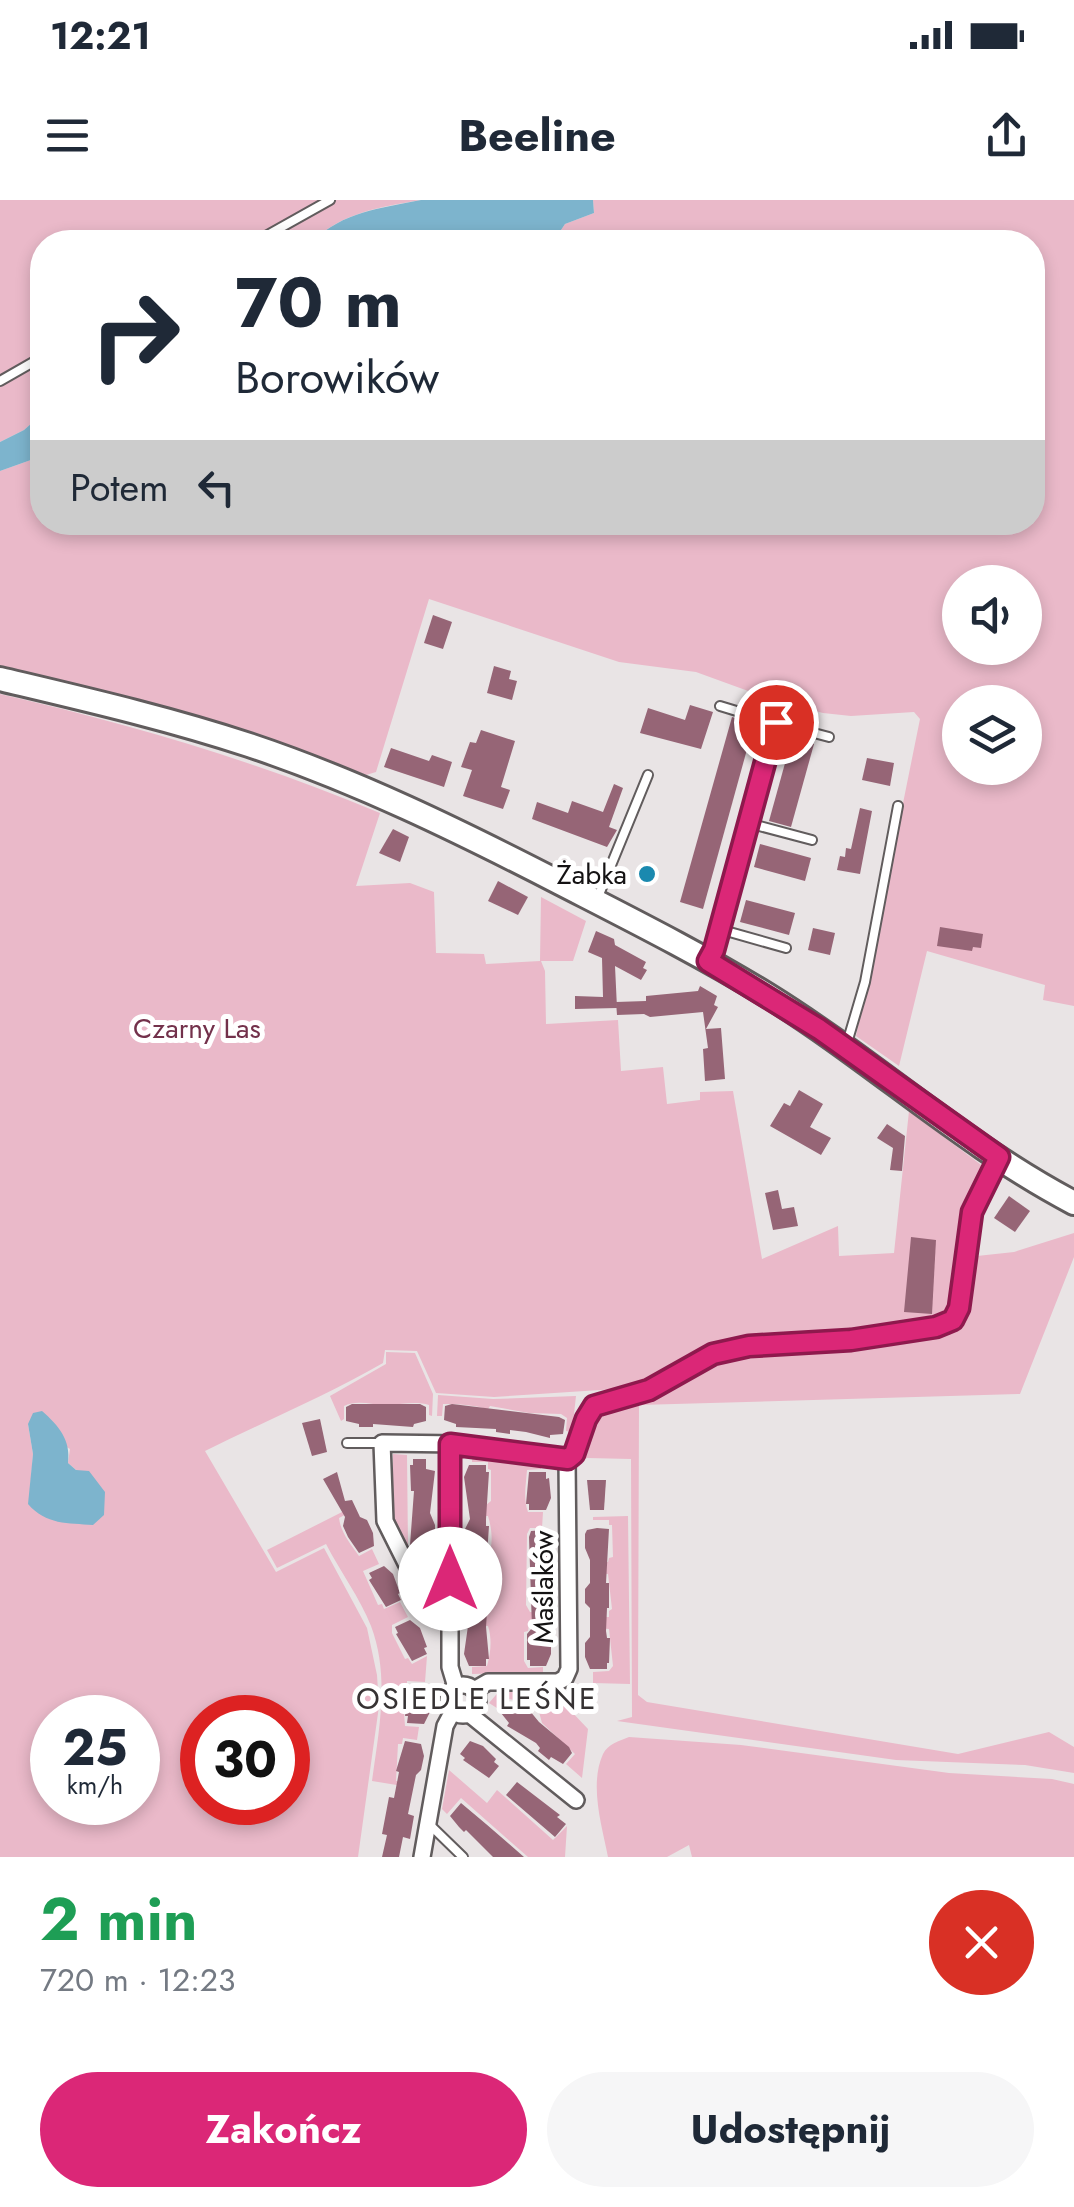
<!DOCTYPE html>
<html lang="pl">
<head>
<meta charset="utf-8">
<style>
  body { margin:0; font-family:Jost,sans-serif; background:#f6f6f7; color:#1f2937; height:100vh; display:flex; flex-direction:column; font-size:38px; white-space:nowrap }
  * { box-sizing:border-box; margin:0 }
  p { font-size:32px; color:#747a83 }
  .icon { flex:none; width:55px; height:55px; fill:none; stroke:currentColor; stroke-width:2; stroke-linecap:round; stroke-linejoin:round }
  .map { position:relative; height:1657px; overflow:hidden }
  .panel { display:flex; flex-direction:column; background:#fff; flex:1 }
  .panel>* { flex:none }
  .guide { position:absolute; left:30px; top:30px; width:1015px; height:305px; border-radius:40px; box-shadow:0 5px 15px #0003; background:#fff; color:#1f2937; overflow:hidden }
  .buttons { position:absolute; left:942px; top:365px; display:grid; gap:20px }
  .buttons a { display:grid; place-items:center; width:100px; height:100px; border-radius:50%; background:#fff; box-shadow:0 5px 15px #0003; font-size:50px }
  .speed { position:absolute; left:30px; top:1495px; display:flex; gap:20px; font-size:50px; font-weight:700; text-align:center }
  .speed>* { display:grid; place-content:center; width:130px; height:130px; border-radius:50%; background:#fff; box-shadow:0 5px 15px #0003; line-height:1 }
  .speed small { font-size:25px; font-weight:400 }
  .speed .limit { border:15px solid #d22; background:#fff; color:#111 }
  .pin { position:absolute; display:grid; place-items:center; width:85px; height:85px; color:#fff; margin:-42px; border:5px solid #fff; border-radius:50%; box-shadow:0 2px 10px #0007 }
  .me { position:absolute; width:110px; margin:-55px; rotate:0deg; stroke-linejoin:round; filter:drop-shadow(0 0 8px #0008) }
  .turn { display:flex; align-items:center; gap:35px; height:210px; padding:0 40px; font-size:45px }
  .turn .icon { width:130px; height:130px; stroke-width:2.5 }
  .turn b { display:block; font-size:70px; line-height:85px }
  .then { display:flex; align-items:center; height:95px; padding:0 40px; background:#0003; gap:20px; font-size:38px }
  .round { display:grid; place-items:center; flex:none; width:105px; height:105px; border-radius:52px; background:#f6f6f7 }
  .summary { display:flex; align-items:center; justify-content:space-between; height:170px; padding:0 40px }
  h1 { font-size:60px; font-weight:700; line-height:75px; color:#1e9e55 }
  .action { display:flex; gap:20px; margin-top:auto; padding:20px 40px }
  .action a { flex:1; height:115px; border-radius:60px; background:#db2777; color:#fff; font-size:40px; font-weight:700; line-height:115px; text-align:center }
  .action a+a { background:#f6f6f7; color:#1f2937 }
  .status { display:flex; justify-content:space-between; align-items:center; height:70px; padding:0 50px; background:#fff; direction:ltr }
  .status svg { height:28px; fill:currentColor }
  header { display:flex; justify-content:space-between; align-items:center; height:130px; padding:0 40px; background:#fff; font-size:45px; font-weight:700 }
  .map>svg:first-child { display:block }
</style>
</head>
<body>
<div class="status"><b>12:21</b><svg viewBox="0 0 49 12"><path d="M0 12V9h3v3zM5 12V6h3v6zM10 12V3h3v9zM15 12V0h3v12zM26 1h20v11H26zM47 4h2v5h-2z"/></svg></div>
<header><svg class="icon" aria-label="menu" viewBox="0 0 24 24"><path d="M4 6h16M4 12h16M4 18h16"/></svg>Beeline<svg class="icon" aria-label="share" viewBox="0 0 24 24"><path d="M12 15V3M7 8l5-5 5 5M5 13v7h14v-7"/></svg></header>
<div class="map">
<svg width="1074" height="1657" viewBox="0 0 1074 1657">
  <rect width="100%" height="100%" fill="#e9e4e5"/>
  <g fill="#eab9c9" fill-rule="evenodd">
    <path d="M 0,0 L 421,0 C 379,7 342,13 311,42 L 42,42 L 42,214 L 24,230 L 0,242 Z"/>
    <path d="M 593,0 L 1074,0 L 1074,806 L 1043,800 L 1045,785 L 927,751 L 899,866 L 856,836 L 920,519 L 914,512 L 851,516 L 823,513 L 776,501 L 696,472 L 619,462 L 429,399 L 376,572 L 366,575 L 255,534 L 163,507 L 0,468 L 0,271 L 42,256 L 42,322 L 1032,322 L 1032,42 L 553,42 L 565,24 L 594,13 ZM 960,382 L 1025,382 L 1025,448 L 960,448 ZM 960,502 L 1025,502 L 1025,568 L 960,568 Z"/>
    <path d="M 0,494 C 130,524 256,561 380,613 L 356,686 L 410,683 L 434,692 L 436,753 L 484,754 L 486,764 L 540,761 L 541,697 L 586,721 L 573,761 L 541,761 L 545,771 L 546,824 L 618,820 L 621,871 L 663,867 L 667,904 L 700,900 L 700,892 L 733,891 L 762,1059 L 838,1026 L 839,1056 L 894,1053 L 909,911 L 984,967 L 965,1006 L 953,1111 L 945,1118 L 886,1129 L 729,1138 L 631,1188 L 494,1197 L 436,1193 L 417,1151 L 385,1150 L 383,1163 C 326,1196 265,1221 205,1251 L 276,1372 L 324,1348 L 367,1428 L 377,1475 L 379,1506 L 358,1657 L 0,1657 ZM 28,1224 L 70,1249 L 68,1263 L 76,1270 L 29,1304 L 33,1254 ZM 52,1518 L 138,1518 L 138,1602 L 52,1602 ZM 202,1518 L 288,1518 L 288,1602 L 202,1602 Z"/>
    <polygon points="1074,1033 1074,1057 1020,1194 639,1205 638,1495 647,1502 958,1554 1049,1532 1074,1547 1074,1573 1025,1565 896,1560 617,1521 632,1517 631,1259 587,1258 577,1264 594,1213 634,1203 730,1154 850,1145 960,1128 977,1056 1014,1052"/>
    <path d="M 386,1152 L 415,1153 L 433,1194 L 432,1216 L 429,1215 L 429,1205 C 417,1201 402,1204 390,1205 C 375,1206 358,1199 344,1206 L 344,1219 L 341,1221 L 330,1196 L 386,1164 Z"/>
    <path d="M 438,1195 L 493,1199 L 576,1196 L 572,1232 L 566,1231 L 567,1218 L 561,1214 L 529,1213 L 490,1206 L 488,1209 C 473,1205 459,1204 443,1204 L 442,1216 L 437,1216 Z"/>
    <polygon points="393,1254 407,1255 408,1346 412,1353 428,1354 429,1370 415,1371 391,1318"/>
    <path d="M 472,1255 L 541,1263 L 541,1269 L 527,1270 C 526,1285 523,1298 528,1312 L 543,1312 L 542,1328 L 530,1328 L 527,1334 L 526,1405 L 530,1412 L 543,1413 L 543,1425 L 529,1425 L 528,1431 L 524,1432 L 524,1461 L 528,1468 L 543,1467 L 543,1472 L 472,1474 L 472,1467 L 487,1466 C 491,1453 492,1438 488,1426 L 473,1425 L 490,1407 L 491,1377 L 488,1371 L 473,1370 L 473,1359 L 487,1359 C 494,1346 492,1329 488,1316 L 472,1316 L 491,1301 L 491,1270 L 488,1269 L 488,1262 L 472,1262 Z"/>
    <path d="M 352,1307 L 354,1310 L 339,1318 C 341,1334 351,1344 359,1356 L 372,1349 L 379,1364 L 363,1371 L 378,1405 L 382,1404 L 384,1409 L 400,1402 L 408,1417 L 392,1425 L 392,1433 L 405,1459 L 408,1458 L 412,1464 L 427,1456 L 425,1482 L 407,1481 L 407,1487 L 402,1487 L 405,1526 L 419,1527 L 417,1540 L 403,1538 L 402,1544 L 398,1544 L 396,1581 L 410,1583 L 409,1587 L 372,1581 C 379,1530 390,1476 371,1426 C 360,1398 340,1371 326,1344 L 277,1368 L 267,1350 Z"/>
    <polygon points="628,1316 630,1484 593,1483 593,1472 609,1471 613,1466 609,1429 593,1428 593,1417 609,1417 609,1411 612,1409 608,1374 593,1374 593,1363 608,1362 609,1358 613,1357 612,1325 609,1325 609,1320 593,1320 593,1317"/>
    <polygon points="501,1489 551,1490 588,1529 582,1578 566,1564 575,1554 542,1523 539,1512 525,1502 509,1499 500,1510 489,1503"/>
    <path d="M 629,1537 L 741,1545 L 949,1573 L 1052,1579 L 1074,1584 L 1074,1657 L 692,1657 L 689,1645 L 667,1657 L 608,1657 C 602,1626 589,1585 603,1554 C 608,1544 619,1541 629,1537 Z"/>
    <polygon points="449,1570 487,1603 497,1590 553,1640 567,1626 565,1657 528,1657 461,1598 447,1614 442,1609"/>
  </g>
  <g fill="#7db4cd">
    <path d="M 421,0 L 593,0 L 594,13 L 565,24 L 553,42 L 311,42 C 345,11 378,9 421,0 Z"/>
    <polygon points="42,214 42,256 0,271 0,242 24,230"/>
    <path d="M 42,1211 C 59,1226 71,1240 68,1263 L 76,1270 L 89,1271 L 105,1292 L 104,1315 L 93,1325 C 68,1323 46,1325 28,1304 L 33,1254 L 28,1224 L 33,1213 Z"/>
  </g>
  <g fill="#966576">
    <polygon points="433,415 452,422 443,449 424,443"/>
    <polygon points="494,466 511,471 509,479 517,481 512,500 487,493"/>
    <polygon points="690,505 713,512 701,549 640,533 648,508 685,520"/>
    <polygon points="732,517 754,524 703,709 680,702"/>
    <polygon points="481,530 515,541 501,587 510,590 503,609 463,596 472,570 461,567 470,542 476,543"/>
    <polygon points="792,538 814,544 791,627 769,621"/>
    <polygon points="391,548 429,561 432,555 452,562 444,587 384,567"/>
    <polygon points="867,558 894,563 890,586 862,580"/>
    <polygon points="614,584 623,588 609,627 617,630 607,647 532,619 537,602 568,613 572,601 603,612"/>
    <polygon points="860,608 872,611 860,674 837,670 840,656 845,657 846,648 851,649"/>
    <polygon points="393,629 409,637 400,662 379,653"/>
    <polygon points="760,644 811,658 805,681 754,667"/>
    <polygon points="498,681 528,697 518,715 488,701"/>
    <polygon points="746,700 795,713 789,735 740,722"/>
    <polygon points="940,727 983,734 981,748 973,747 972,751 937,746"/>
    <polygon points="813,728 835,733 830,755 808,750"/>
    <polygon points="596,731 614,739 615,745 646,762 643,768 647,770 641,780 615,766 617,808 575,809 575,796 603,797 602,758 588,752"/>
    <polygon points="700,786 717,796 714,805 718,807 706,829 721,828 725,879 705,881 703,849 708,848 703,812 650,817 644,814 617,815 616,802 646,801 646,796 698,791"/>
    <polygon points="799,890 823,904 810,927 831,938 821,955 770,926 784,903 790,906"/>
    <polygon points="887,924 905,936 902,971 890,970 893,948 877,938"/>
    <polygon points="778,990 782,1009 794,1007 798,1026 773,1030 765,993"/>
    <polygon points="1009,996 1030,1011 1015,1032 994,1018"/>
    <polygon points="911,1037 936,1040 932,1114 904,1112"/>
    <polygon points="352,1204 420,1204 426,1207 426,1221 414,1224 413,1227 373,1224 373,1227 359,1227 359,1224 346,1221 346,1207"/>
    <polygon points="452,1204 559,1217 565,1220 563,1234 550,1235 550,1238 526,1232 510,1230 510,1234 496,1232 496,1229 456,1227 456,1224 444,1220 445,1206"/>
    <polygon points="320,1219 327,1252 312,1256 302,1223"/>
    <polygon points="413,1259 426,1259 426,1269 435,1271 430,1313 435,1325 435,1339 430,1351 413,1351 413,1344 410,1345 414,1291 411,1291 410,1265 413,1265"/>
    <polygon points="469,1265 486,1265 486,1272 489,1272 486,1319 486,1326 489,1326 486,1368 486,1380 489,1380 486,1427 489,1459 486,1459 486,1466 469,1466 464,1454 470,1412 464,1400 469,1358 464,1346 464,1331 470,1319 464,1277"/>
    <polygon points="337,1272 345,1301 352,1300 360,1317 367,1320 373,1333 374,1346 359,1353 348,1337 343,1326 345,1317 323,1279"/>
    <polygon points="529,1272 546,1272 546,1279 549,1278 551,1298 546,1310 529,1310 529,1304 526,1304"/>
    <polygon points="587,1280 606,1280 604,1310 590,1310"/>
    <polygon points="597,1328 609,1329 606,1383 609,1383 609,1408 607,1408 606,1431 607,1438 610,1438 609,1463 607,1463 607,1469 590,1469 585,1457 585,1443 590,1437 590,1408 585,1403 585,1389 590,1383 590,1360 585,1348 585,1334 587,1330"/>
    <polygon points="545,1330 548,1343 551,1343 551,1358 548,1358 552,1398 548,1398 546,1404 546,1434 551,1440 551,1454 546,1466 530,1466 530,1460 527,1460 527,1434 532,1428 529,1337 531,1331"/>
    <polygon points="384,1366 393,1374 400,1393 398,1394 401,1400 386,1407 369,1380 372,1378 369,1373"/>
    <polygon points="410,1420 420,1428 427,1447 424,1448 427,1454 412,1461 396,1434 398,1433 395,1427"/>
    <polygon points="410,1485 427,1486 431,1498 430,1512 424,1524 407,1523 408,1516 405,1516"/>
    <polygon points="510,1502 525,1505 539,1522 569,1547 572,1553 563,1564 551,1557 549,1560 538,1551 540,1548 536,1543 507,1526 509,1523 501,1513"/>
    <polygon points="405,1541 421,1544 424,1556 421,1570 416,1575 408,1614 414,1616 410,1639 403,1637 399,1657 382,1657 387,1635 382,1634 389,1597 394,1598 399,1572 396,1571"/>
    <polygon points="470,1541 483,1546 496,1559 494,1562 499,1566 489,1578 463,1560 465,1558 460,1554"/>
    <polygon points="517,1582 560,1615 557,1617 566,1624 555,1637 506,1595"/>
    <polygon points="461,1603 486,1624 524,1657 493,1657 466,1630 464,1632 459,1627 450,1616"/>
  </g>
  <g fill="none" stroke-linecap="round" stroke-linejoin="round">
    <g stroke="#615c5d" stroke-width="12">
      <g id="lane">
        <polyline points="255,42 330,0"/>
        <polyline points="0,181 42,157"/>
        <polyline points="776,523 829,537"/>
        <polyline points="748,623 812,640"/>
        <polyline points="598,697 648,575"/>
        <polyline points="719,729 786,748"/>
        <polyline points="710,756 776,523 720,506"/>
        <polyline points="847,843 865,782 898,606"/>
        <polyline points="347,1243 382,1243"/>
        <polyline points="428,1623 463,1657"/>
      </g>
    </g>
    <g stroke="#615c5d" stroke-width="20">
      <g id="street">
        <polyline points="450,1244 450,1413"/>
        <circle cx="463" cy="1500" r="15"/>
        <polyline points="456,1487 450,1467 450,1413 423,1397 385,1321 382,1243 459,1244 567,1259 574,1254 585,1219 594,1207 649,1190 723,1151 749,1146 851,1140 946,1125 959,1108 972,1011 999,957"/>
        <polyline points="474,1490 488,1482 558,1482 565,1478 569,1469 567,1259"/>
        <polyline points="468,1513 576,1600"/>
        <polyline points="422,1657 445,1526 453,1511"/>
      </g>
    </g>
    <g stroke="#615c5d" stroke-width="28">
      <path id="secondary" d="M 0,479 C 84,499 167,518 249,545 C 357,581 459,631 560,683 C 630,719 700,754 767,795 C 872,860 965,946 1074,1003"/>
    </g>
    <use href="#lane" stroke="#fff" stroke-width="8"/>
    <use href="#street" stroke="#fff" stroke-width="15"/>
    <use href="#secondary" stroke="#fff" stroke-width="22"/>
  </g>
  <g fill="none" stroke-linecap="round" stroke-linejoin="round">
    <g stroke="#8e194d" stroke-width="25">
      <polyline id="route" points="450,1379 450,1244 568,1259 574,1254 586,1219 594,1206 649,1190 713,1154 749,1146 851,1140 936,1127 953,1120 959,1108 972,1012 999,957 819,829 708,761 714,750 776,522"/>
    </g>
    <use href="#route" stroke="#db2777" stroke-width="18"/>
  </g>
  <circle fill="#1a89af" stroke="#fff" stroke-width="4" cx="647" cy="674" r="10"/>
  <g text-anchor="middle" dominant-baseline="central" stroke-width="10" stroke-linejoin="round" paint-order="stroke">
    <g font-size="28" fill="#141213" stroke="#fff" text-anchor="end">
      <text x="627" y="674">Żabka</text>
    </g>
    <g font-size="28" fill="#73314b" stroke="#fff">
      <text x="197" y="828">Czarny Las</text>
    </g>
    <g font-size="28" fill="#141213" stroke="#fff">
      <text transform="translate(543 1387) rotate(-90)">Maślaków</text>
    </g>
    <g font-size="30" letter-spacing="2.5" fill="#363233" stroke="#fff">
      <text x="477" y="1498">OSIEDLE LEŚNE</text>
    </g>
  </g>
</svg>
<div class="buttons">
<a><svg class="icon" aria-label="sound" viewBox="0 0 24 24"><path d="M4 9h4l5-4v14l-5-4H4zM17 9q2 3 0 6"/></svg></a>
<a><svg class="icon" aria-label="layers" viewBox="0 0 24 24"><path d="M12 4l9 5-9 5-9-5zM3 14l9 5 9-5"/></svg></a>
</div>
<div class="speed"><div>25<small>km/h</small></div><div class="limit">30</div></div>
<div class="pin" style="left:776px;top:522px;background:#d93025"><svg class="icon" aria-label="arrive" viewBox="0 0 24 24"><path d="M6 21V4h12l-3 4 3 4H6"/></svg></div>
<svg class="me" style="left:450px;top:1379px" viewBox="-20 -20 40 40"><circle r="19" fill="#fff"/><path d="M0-13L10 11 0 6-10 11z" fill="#db2777"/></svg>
<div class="guide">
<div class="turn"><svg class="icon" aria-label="right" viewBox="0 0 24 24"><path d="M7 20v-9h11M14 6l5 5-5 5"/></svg><div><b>70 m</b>Borowików</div></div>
<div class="then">Potem<svg class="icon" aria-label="left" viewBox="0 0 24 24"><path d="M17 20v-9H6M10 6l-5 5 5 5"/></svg></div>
</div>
</div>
<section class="panel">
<div class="summary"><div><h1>2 min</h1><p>720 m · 12:23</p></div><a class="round" style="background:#d93025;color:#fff"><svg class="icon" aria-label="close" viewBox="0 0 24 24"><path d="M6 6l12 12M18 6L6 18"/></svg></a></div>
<div class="action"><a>Zakończ</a><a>Udostępnij</a></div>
</section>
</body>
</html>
